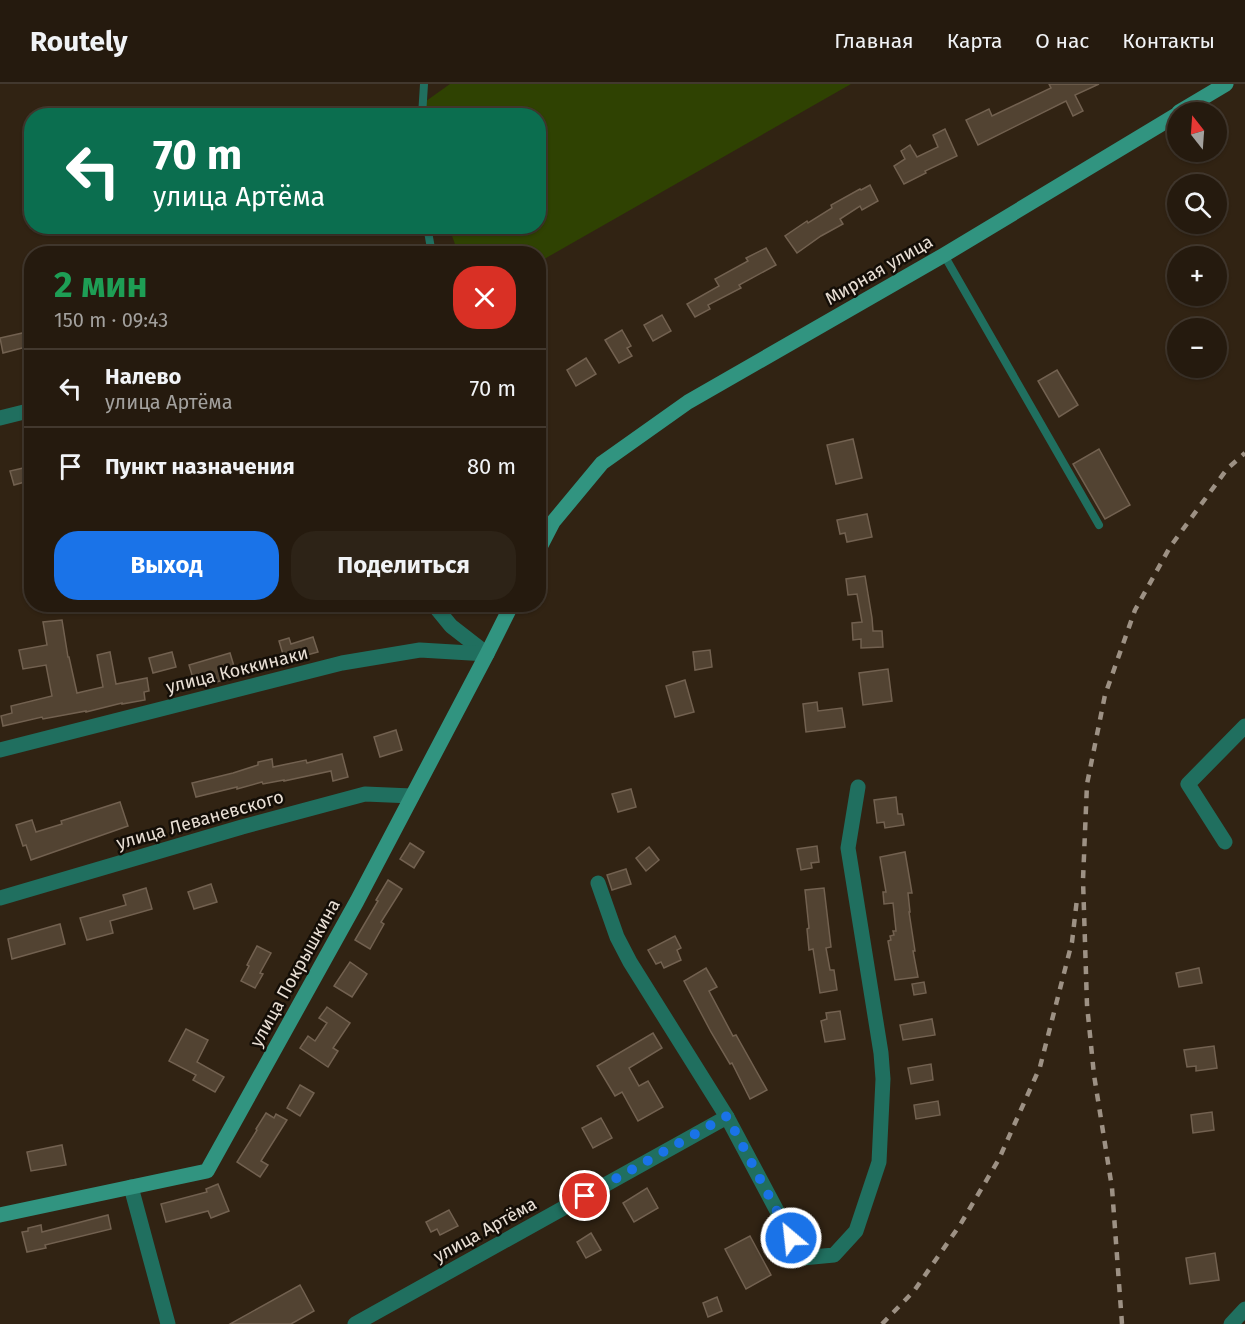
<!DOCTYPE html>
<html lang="ru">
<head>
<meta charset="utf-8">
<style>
  body { margin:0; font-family:"Fira Sans",sans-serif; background:#2d2317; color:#f1f3f6; height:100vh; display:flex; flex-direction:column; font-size:22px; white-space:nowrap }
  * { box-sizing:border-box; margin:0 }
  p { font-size:20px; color:#a3a19e }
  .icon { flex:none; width:33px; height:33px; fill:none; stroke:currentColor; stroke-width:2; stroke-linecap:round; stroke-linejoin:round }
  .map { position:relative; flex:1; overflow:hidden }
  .sheet { position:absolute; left:24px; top:162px; width:522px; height:366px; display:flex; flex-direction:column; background:#251a0e; border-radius:24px; box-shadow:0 2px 4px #0004,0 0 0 2px #42382e }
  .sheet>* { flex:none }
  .hud { position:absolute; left:24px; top:24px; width:522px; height:126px; border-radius:24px; box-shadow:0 2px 4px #0004,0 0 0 2px #42382e; background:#0b6e4f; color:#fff; overflow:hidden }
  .needle { width:39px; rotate:343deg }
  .tools { position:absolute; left:1167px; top:18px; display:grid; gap:12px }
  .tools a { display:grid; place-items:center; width:60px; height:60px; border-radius:50%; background:#251a0e; box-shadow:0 2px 4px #0004,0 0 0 2px #42382e; font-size:30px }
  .pin { position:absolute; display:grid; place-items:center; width:51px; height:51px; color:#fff; margin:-26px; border:3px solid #fff; border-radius:50%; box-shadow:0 2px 6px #0007 }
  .me { position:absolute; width:66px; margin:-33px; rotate:332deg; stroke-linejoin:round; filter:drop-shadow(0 0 4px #0008) }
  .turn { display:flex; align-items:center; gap:21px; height:126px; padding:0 30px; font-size:27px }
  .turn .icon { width:78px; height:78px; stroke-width:2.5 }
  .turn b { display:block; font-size:42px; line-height:51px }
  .round { display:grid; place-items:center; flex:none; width:63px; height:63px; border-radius:24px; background:#2d2317 }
  .head { display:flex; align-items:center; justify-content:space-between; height:102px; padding:0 30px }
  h1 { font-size:36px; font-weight:700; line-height:45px; color:#1e9e55 }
  .action { display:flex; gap:12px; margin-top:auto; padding:12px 30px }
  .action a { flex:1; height:69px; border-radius:24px; background:#1a73e8; color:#fff; font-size:24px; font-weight:700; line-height:69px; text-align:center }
  .action a+a { background:#2d2317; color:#f1f3f6 }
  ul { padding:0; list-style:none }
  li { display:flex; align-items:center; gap:18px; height:78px; padding:0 30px; border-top:2px solid #42382e }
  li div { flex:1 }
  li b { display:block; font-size:22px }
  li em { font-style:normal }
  header { display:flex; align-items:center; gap:36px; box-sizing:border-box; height:84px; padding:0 30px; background:#251a0e; border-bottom:2px solid #42382e }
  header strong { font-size:28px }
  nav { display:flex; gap:33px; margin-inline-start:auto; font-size:21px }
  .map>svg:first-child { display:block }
</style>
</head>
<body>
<header>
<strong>Routely</strong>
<nav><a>Главная</a><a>Карта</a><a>О нас</a><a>Контакты</a></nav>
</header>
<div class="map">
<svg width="1245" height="1240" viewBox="0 0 1245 1240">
  <rect width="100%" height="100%" fill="#312313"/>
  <polygon fill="#2f4202" points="450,0 851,0 539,178 538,170 458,169 449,143 538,142 538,32 414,32 412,27"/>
  <g fill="#524332" stroke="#726150" stroke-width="1.5">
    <polygon points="1049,0 1099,0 1075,11 1083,27 1073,32 1066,17 978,61 966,36 989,25 992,32 1051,4"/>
    <polygon points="945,45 957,72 925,87 926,89 904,100 894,82 905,75 901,67 910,61 917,73 938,63 933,51"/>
    <polygon points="870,101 878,117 862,126 860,122 840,135 843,140 821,152 797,169 785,152 807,137 808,139 832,124 831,121 860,105 861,106"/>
    <polygon points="766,164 776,181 739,201 741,204 708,221 710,225 695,233 687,220 719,202 715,195 748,177 746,174"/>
    <polygon points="662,231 671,247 653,257 644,241"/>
    <polygon points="622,246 631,262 627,264 632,272 619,279 605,256"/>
    <polygon points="27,248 30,262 3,269 0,254"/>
    <polygon points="586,274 596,290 576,302 567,286"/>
    <polygon points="1057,286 1078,321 1059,333 1038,297"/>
    <polygon points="853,355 862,394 836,400 827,361"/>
    <polygon points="1099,365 1130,421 1105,435 1073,380"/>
    <polygon points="32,382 32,396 14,401 10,387"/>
    <polygon points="867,430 872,453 847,458 845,449 840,450 837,436"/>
    <polygon points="865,492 872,534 873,547 882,547 883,563 861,564 861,555 853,556 852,539 862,538 857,510 848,511 846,495"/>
    <polygon points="62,536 68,573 69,573 77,609 103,603 97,571 110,568 116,600 147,594 149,607 144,608 145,616 122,620 122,619 86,628 86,627 43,635 42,633 3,642 1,632 12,629 11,622 52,612 46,581 23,585 19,566 47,561 43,538"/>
    <polygon points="313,553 318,568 285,577 279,557 289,554 291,560"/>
    <polygon points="710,566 712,583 695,586 693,568"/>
    <polygon points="172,568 176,583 153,589 149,574"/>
    <polygon points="230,569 237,592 196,604 189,581"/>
    <polygon points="888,585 892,617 863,621 859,589"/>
    <polygon points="685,596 694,628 675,633 666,602"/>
    <polygon points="817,618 818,627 842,624 845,643 806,648 803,620"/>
    <polygon points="396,646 402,666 380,673 374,653"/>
    <polygon points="342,670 348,693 333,697 331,687 284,697 284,696 263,700 262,698 237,705 237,703 196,713 192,699 233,689 258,681 258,678 272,675 273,683 306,676 307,679"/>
    <polygon points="631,705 636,723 618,728 612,710"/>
    <polygon points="896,713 898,730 902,730 904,741 885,744 884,738 877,739 874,716"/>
    <polygon points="120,718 128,742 31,776 26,761 23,762 16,741 32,736 36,748 62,740 61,737"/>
    <polygon points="410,759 424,768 414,784 400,775"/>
    <polygon points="817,762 819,778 811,779 812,784 801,786 797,765"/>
    <polygon points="649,763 659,776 646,787 636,774"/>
    <polygon points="905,768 912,809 908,809 910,828 909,828 915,867 913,867 918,893 895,896 888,857 891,856 890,852 894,851 893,847 896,847 893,819 884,820 883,808 886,808 880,773"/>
    <polygon points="626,785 631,800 612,806 607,791"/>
    <polygon points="388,796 402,805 381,838 384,840 370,865 355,856 378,817 376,816"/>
    <polygon points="211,800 217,818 194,825 188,808"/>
    <polygon points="146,804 152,825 110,837 113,849 87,856 80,834 126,821 123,811"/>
    <polygon points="824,804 831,863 826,864 830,886 834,886 837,906 820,909 813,865 809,866 807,845 809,844 805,806"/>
    <polygon points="60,840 65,860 12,875 8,855"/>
    <polygon points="675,852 681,864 677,866 681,876 664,884 661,878 656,880 648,866"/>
    <polygon points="257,862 271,869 260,889 263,890 255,904 241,897 249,882 247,881"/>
    <polygon points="350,878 367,890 352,913 334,902"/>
    <polygon points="706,884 717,903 709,907 733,952 736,951 767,1006 750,1015 732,979 730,980 711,948 684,897"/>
    <polygon points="1199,884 1202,899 1179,903 1176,889"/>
    <polygon points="924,898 926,909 914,911 912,900"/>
    <polygon points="327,923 350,939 333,964 338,967 328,983 300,964 308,952 315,957 327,939 319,934"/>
    <polygon points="840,927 845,955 825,958 821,937 827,935 826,929"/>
    <polygon points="932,935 935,951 903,956 900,941"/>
    <polygon points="186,945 208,956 197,978 224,993 215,1008 193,996 196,991 169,977"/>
    <polygon points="653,949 662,964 629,984 639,1002 648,997 663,1023 638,1037 622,1008 615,1012 597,982"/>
    <polygon points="1214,962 1217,984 1196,987 1196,982 1187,983 1184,966"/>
    <polygon points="931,980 933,996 911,1000 908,984"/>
    <polygon points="300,1001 314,1009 300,1032 287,1024"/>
    <polygon points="938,1017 940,1031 916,1035 914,1021"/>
    <polygon points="1212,1028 1214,1046 1193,1049 1191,1031"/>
    <polygon points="266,1029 274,1034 276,1030 287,1036 261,1077 268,1081 260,1093 237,1078 257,1046 256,1045"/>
    <polygon points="601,1034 612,1054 593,1064 582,1044"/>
    <polygon points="62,1061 66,1081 31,1087 27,1068"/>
    <polygon points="218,1100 229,1127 211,1134 208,1127 166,1138 161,1120 207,1108 206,1105"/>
    <polygon points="647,1104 658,1124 634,1138 623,1119"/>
    <polygon points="449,1126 458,1142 440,1151 437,1145 431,1148 426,1138"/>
    <polygon points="108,1131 111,1145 45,1161 46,1164 27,1168 22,1148 28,1147 28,1144 41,1141 42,1148"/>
    <polygon points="591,1149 601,1166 586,1174 577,1158"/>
    <polygon points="750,1152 771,1191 746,1205 725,1165"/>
    <polygon points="1215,1169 1219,1196 1190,1200 1186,1174"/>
    <polygon points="300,1201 314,1227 291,1240 230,1240"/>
    <polygon points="717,1213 722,1227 708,1233 703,1219"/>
  </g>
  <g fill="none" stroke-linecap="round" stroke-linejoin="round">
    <g stroke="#206f5f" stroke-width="8">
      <polyline points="422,32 424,0"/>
      <polyline points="427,142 432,170"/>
      <polyline points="944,171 1099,441"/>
      <polyline points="538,425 548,445"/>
    </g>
    <g stroke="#206f5f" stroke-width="15">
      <polyline points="0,334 32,326"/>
      <polyline points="433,520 451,542 487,570"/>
      <polyline points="0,666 342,579 420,566 487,570"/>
      <polyline points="1225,758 1188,700 1245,642"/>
      <polyline points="598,799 617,853 630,878 727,1033 802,1174 834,1171 856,1147 879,1078 883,995 881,969 848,764 858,703"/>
      <polyline points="0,814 242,743 365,710 412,712"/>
      <polyline points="131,1103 168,1240"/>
      <polyline points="355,1240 727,1033"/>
      <polyline points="1231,1240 1245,1225"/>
    </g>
    <g stroke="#319480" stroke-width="15">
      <polyline points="1179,28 1226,0"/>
      <polyline points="538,467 553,438 602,379 688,318 944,171 1178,30"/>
      <polyline points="0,1131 207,1087 357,817 487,570 512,520"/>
    </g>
    <g stroke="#9d9184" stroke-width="4.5" stroke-dasharray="8 8" stroke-linecap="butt">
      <polyline points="882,1240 914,1207 960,1141 999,1075 1040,983 1072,858 1077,815"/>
      <polyline points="1122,1240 1112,1104 1094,991 1087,921 1083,796 1087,700 1105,611 1135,526 1170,463 1227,385 1245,369"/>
    </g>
  </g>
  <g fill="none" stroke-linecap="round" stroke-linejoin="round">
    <polyline stroke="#1a73e8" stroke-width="10" stroke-dasharray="0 18" points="585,1112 727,1032 791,1154"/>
  </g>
  <g text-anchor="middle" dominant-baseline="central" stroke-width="5" stroke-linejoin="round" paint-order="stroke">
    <g font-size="18" fill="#e9dfd5" stroke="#140e07">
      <text transform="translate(879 186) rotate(-30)">Мирная улица</text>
      <text transform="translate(237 586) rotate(-14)">улица Коккинаки</text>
      <text transform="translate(200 736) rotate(-16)">улица Леваневского</text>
      <text transform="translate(295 889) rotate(-61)">улица Покрышкина</text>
      <text transform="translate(485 1146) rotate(-29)">улица Артёма</text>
    </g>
  </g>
</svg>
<div class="tools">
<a><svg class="needle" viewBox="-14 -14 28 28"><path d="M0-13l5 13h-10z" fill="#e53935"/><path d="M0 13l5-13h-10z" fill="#a3a19e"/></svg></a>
<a><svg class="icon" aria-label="search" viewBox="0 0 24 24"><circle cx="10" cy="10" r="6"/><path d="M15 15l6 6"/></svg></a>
<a>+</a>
<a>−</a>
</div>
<div class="pin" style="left:585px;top:1112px;background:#d93025"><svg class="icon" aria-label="arrive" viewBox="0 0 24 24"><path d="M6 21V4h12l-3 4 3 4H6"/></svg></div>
<svg class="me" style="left:791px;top:1154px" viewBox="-20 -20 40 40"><circle r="17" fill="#1a73e8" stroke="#fff" stroke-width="3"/><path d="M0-11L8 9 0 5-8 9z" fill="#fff"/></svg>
<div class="hud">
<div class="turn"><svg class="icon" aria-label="left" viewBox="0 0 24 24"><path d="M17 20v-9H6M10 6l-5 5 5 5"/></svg><div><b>70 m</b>улица Артёма</div></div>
</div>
<section class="sheet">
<div class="head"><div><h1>2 мин</h1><p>150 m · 09:43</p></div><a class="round" style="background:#d93025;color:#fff"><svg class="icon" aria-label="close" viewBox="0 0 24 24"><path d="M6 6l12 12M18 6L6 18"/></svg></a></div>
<ul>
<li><svg class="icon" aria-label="left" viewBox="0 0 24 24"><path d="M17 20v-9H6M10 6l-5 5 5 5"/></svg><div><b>Налево</b><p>улица Артёма</p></div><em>70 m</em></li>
<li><svg class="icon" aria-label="arrive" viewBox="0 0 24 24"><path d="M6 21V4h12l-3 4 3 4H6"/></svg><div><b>Пункт назначения</b></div><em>80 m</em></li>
</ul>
<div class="action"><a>Выход</a><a>Поделиться</a></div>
</section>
</div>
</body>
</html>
